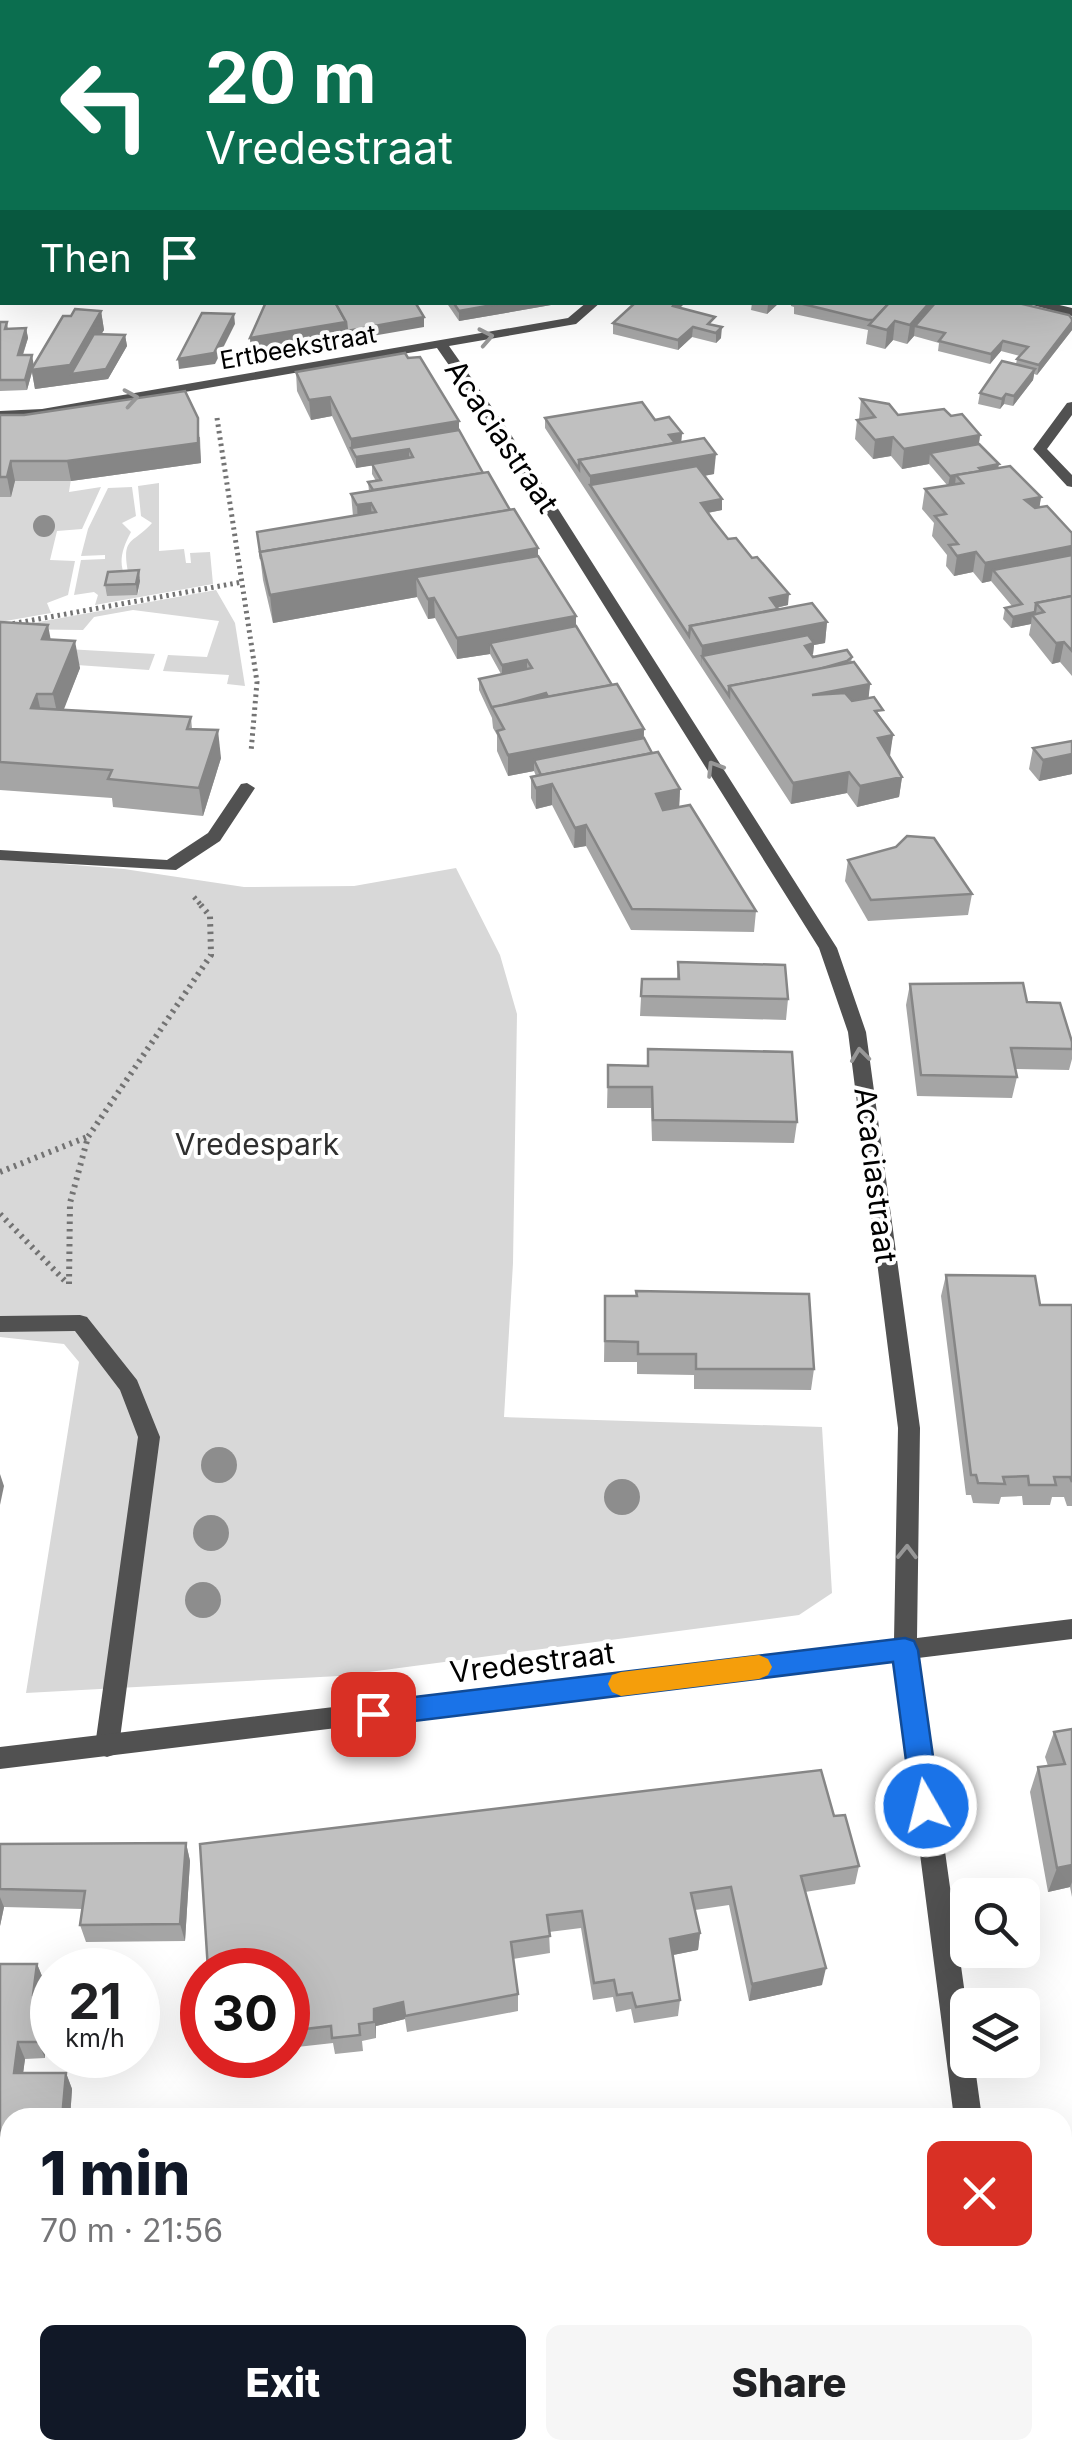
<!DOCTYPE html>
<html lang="en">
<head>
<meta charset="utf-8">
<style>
  body { margin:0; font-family:Inter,sans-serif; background:#f6f6f6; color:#202124; height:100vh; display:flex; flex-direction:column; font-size:38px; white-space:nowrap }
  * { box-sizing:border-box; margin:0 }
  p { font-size:32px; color:#757577 }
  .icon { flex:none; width:55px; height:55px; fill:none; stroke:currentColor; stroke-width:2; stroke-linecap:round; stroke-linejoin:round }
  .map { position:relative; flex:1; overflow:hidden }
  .side { position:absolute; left:0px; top:2108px; width:1072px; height:352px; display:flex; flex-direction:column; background:#fff; border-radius:30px 30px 0 0; box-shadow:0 10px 40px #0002 }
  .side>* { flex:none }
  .hud { position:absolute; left:0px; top:0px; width:1072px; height:305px; box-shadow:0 10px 40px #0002; background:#0b6e4f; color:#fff; overflow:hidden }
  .tools { position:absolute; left:950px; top:1878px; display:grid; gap:20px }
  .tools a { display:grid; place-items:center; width:90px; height:90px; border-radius:15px; background:#fff; box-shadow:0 10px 40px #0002; font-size:50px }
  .speed { position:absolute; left:30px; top:1948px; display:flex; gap:20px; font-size:50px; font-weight:700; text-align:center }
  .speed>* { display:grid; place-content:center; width:130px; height:130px; border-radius:50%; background:#fff; box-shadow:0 10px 40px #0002; line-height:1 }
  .speed small { font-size:25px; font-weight:400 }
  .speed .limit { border:15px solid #d22; background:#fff; color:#111 }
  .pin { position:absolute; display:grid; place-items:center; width:85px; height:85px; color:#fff; margin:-42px; border-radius:20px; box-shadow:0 5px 15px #0006 }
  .me { position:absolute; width:110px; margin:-55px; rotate:352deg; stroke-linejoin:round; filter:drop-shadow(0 0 8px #0008) }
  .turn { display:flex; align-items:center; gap:35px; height:210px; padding:0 40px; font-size:45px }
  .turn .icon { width:130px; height:130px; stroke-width:2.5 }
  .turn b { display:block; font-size:70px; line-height:85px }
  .then { display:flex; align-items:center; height:95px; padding:0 40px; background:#0003; gap:20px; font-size:38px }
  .round { display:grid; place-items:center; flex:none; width:105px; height:105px; border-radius:15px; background:#f6f6f6 }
  .head { display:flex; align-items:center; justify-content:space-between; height:170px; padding:0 40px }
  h1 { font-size:60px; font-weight:800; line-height:75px; color:#111827 }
  .cta { display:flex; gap:20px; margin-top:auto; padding:20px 40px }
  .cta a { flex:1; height:115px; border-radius:15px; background:#111827; color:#fff; font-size:40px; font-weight:800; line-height:115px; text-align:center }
  .cta a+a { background:#f6f6f6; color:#202124 }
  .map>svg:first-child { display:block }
</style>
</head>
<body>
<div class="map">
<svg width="1072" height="2459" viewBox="0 0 1072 2459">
  <rect width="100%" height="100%" fill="#fff"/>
  <g fill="#d8d8d8">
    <polygon points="71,479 69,492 101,487 82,529 57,531 50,560 75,561 68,595 47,603 51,613 0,622 0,497 11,497 15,481"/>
    <path d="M 159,483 L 159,551 L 184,549 L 186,563 L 191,563 L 190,553 L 210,552 L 213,584 L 95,605 L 98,595 L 94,592 L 74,595 L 81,560 L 105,559 L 105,555 L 81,556 L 88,529 L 108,488 L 132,487 L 136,516 L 122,523 L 131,532 C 117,558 118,573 138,594 L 140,578 L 129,577 C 120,535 133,545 152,523 L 141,516 L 138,486 Z"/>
    <polygon points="216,590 235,623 245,686 227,684 229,675 163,671 168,655 207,657 219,621 133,610 94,617 83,630 0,629"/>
    <polygon points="31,647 155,654 149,670 48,663"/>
    <polygon points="0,859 124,869 244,887 354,886 456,868 500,955 517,1014 513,1263 504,1417 822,1427 832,1593 799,1615 339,1676 26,1693 79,1362 64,1344 0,1337"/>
    <polygon points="225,2450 619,2450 619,2459 223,2459"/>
  </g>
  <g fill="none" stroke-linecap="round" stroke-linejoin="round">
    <g stroke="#737373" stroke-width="5" stroke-dasharray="2.5 4" stroke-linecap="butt">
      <polyline points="217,418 257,682 251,752"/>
      <polyline points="0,626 242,582"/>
      <polyline points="194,897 201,905"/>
    </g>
    <g stroke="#737373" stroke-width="6" stroke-dasharray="2.5 5" stroke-linecap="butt">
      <polyline points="0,1172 87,1137"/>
      <polyline points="0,1214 65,1281"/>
      <polyline points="69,1284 70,1203 88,1137 211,955 210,916 199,903"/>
    </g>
    <polyline stroke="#737373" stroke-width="9" stroke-dasharray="4 6" stroke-linecap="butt" points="198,2459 199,2450"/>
    <polygon fill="#515151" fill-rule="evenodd" points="80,1315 87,1317 137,1380 160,1437 119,1746 116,1754 107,1757 98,1754 95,1746 138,1437 120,1390 75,1331 0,1332 0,1316"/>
    <g fill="#515151" fill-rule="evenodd">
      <polygon points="587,302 601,302 576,324 449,346 508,430 837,948 866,1032 920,1428 917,1638 1072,1619 1072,1639 918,1658 968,2016 968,2060 974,2060 982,2118 954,2118 895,1660 0,1769 0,1747 894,1640 898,1428 848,1032 819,948 494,430 437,348 42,417 0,419 0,411 42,409 568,318"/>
      <polygon points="1022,302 1047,302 1072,308 1072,316"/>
      <polygon points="1072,402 1072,415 1047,449 1072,475 1072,487 1067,486 1033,449 1067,403"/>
      <polygon points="247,783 255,788 220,841 176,870 0,860 0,850 167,860 208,833 241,784"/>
      <polygon points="998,2450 1028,2450 1029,2459 999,2459"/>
    </g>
  </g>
  <g fill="#8d8d8d">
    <circle cx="44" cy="526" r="11"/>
    <circle cx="219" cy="1465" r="18"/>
    <circle cx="622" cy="1497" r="18"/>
    <circle cx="211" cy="1533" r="18"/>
    <circle cx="203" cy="1600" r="18"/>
  </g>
  <g fill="#a5a5a5">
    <polygon points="298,0 483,0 491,2 306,2"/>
    <polygon points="785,0 1005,0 1016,2 785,2"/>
    <polygon points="1025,0 1072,0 1072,11 1070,11 1070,2 1035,2"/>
    <polygon points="1070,17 1072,17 1072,110 1070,109"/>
    <polygon points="2,42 2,88 0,87 0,43"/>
    <polygon points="2,97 2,145 0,144 0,99"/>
    <polygon points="446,302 554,302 551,305 459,321"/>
    <polygon points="750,302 780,302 767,314 751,310 752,303"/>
    <polygon points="791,302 1014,302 1072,330 1037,375 1034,374 1033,380 1013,406 1004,404 1000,409 978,404 980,393 1016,364 1017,359 1020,356 1001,351 990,364 938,351 939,343 914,336 907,344 893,340 885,349 866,344 868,330 794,314 794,307 791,306"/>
    <polygon points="681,308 715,326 721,338 716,343 692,337 678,350 613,334 613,323"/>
    <polygon points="101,311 104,330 101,334 125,335 127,346 108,379 35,389 32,372 27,390 0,391 0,322 7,322 8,328 26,328 28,338 23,355 33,367 71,316"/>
    <polygon points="296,372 459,421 459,430 483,473 538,548 538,556 576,626 612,685 644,729 644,738 652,753 680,789 679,807 756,911 754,932 631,930 586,846 574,848 552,805 536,809 531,798 531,777 536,776 534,771 508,776 497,751 497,735 493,728 492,718 479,690 479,679 501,674 490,654 457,659 435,618 428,619 417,597 273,623 263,580 257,532 353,516 351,494 369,491 368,482 376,481 372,474 372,465 356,468 332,416 311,420 297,391"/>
    <polygon points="861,399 898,415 951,416 980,435 979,444 999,468 1041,497 1039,508 1072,533 1072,676 1060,662 1052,664 1029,635 1031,624 1011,628 1003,619 1005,608 1012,606 991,581 982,583 973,572 954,576 946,566 947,555 932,536 934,523 922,509 925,489 947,485 929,464 902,469 891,456 873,459 855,439 857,420 859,419"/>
    <polygon points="0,415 200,437 201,463 71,481 15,481 11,497 0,497"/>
    <polygon points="545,418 655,420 682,433 681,442 714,474 704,476 722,510 708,513 728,539 788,605 777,608 778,609 827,622 825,643 814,645 813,654 811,655 813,657 852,657 851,663 870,684 868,698 893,735 889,756 902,777 899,797 857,807 847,793 791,804 545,428"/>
    <polygon points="140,581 137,595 107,596 105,585"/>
    <polygon points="0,622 50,639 80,668 63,710 191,717 192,729 221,758 203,816 113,807 112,798 0,790"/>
    <polygon points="1072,741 1072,774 1039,781 1029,769 1033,748"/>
    <polygon points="848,860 972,894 968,915 868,921 845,881"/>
    <polygon points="678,962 788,999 786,1020 640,1016 642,979 677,979"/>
    <polygon points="910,984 1027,1002 1072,1042 1072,1059 1069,1070 1015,1069 1017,1077 1012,1098 917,1096 906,1005"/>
    <polygon points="648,1049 797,1122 794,1143 652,1141 651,1108 607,1108 608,1065 648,1066"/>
    <polygon points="946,1275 1040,1305 1072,1305 1072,1506 1067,1506 1064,1497 1052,1497 1050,1505 1023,1505 1022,1496 1001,1497 999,1504 973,1503 971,1495 966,1495 941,1296"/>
    <polygon points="636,1291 814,1369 811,1390 694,1389 694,1375 637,1374 637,1362 604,1362 605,1296 636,1296"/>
    <polygon points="1072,1729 1072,1897 1070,1887 1048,1892 1030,1792 1038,1767 1048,1766 1045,1757 1054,1732"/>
    <polygon points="834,1816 859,1866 855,1884 805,1892 822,1985 749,2001 729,1905 695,1910 700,1933 698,1950 673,1955 680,2000 678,2016 634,2023 631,2009 616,2012 613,1997 593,2000 581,1928 549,1932 550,1953 513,1959 518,1994 518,2011 407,2032 405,2019 376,2026 376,2038 362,2041 363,2051 335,2054 333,2043 288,2048 288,1970"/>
    <polygon points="186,1843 190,1861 185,1941 86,1942 80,1925 83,1909 4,1907 0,1926 0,1844"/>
    <polygon points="0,1964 37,1964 44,1981 42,1995 52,1995 52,2048 45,2048 45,2058 25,2059 23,2073 66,2073 72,2089 70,2118 10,2118 10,2341 0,2341"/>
  </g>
  <g fill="#868686">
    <polygon points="0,0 20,0 16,2 2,2 2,10 0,12"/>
    <polygon points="744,0 780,0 777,2 741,2"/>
    <polygon points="820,0 852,0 851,2 818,2"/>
    <rect x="1070" y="170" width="2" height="24"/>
    <polygon points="509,302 554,302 551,305 459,321 459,311"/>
    <polygon points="676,302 686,302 672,316 673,306"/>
    <polygon points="769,302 780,302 767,314 768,304"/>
    <polygon points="930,302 944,302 915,326 914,336 907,344 910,325"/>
    <polygon points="101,311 104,330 79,372 125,335 127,346 108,379 35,389 32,372 27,390 25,380 32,355 34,366"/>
    <polygon points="234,314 235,324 215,364 179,369 178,359"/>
    <polygon points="424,317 424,327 251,357 250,338 346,322"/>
    <polygon points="895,321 893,340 885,349 887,330"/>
    <polygon points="1072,322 1072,330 1037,375 1039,365"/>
    <polygon points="693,327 692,337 678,350 678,340"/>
    <polygon points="722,327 721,338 716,343 716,333"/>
    <polygon points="26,328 28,338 19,366 18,355"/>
    <polygon points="1003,341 1001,351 990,364 991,354"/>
    <polygon points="1035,369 1033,380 1013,406 1014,396"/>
    <polygon points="1006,394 1004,404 1000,409 1002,399"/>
    <polygon points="330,397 332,416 311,420 309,400"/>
    <polygon points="198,418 201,463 71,481 67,461"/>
    <polygon points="459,421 459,441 409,449 409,460 356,468 356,457 351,448 351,439"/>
    <polygon points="682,433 681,444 669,446 669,435"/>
    <polygon points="980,435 977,455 930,453 929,464 902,469 904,449"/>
    <polygon points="893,437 891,456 873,459 875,440"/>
    <polygon points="716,454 714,474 596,495 590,485 590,476"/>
    <polygon points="11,461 15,481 11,497 7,477"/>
    <polygon points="999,464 997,475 963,483 956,475 955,485 948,486 950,476 979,468"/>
    <polygon points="1041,497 1038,517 1025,500"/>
    <polygon points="722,499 722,510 701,514 701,503"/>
    <polygon points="371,503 372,523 358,525 357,505"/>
    <polygon points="1072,546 1072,566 993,570 991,581 982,583 985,563"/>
    <polygon points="538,548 538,576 416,577 417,597 273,623 270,595"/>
    <polygon points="976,552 973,572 954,576 957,556"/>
    <polygon points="139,570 140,581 137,595 136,584"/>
    <polygon points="789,594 788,605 769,609 770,598"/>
    <polygon points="434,598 435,618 428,619 428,599"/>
    <polygon points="1035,612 1034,616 1032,615 1031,624 1011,628 1013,617"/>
    <polygon points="576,616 576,637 490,643 490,654 457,659 457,638"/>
    <polygon points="827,622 825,643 814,645 813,654 803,656 702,656 701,667 702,646"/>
    <polygon points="48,625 53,652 42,639"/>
    <polygon points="75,641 80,668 59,722 53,694"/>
    <polygon points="1064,642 1060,662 1052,664 1056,643"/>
    <polygon points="527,660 527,671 502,676 502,665"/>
    <polygon points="870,684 868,704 812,695"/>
    <polygon points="546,693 546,704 492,707"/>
    <polygon points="37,694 43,721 31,708"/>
    <polygon points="644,729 643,749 534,760 534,771 508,776 508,755"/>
    <polygon points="218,730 221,758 203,816 199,788"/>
    <polygon points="893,735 890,756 875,759 878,738"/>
    <polygon points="1072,754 1072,774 1039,781 1043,760"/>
    <polygon points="849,772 847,793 791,804 793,783"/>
    <polygon points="902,777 899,797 857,807 860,786"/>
    <polygon points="552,784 552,805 536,809 536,788"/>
    <polygon points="680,789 679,810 655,814 656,794"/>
    <polygon points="586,825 586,846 574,848 575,828"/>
    <polygon points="0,1474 4,1486 0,1505"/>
    <polygon points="186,1843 190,1861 185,1941 180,1924"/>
    <polygon points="1072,1865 1072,1882 1070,1887 1048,1892 1057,1868"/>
    <polygon points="0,1897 4,1907 0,1926"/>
    <polygon points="700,1933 698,1950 668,1956 670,1939"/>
    <polygon points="37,1964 44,1981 39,2012 33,1995"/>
    <polygon points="826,1968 822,1985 749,2001 752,1984"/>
    <polygon points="403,2002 405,2019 376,2026 376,2038 374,2009"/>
    <polygon points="38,2032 45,2048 45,2058 38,2042"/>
    <polygon points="18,2042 25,2059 21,2089 14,2073"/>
    <polygon points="66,2073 72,2089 70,2118 62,2118"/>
  </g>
  <g fill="#c0c0c0" stroke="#868686" stroke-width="2.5">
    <polygon points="100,0 194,0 191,2 167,1 164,2 96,2"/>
    <polygon points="242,0 262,0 272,2 238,2"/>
    <polygon points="407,0 483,0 491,2 414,2"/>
    <polygon points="666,0 744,0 741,2 663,2"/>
    <polygon points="871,0 1005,0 1016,2 884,2"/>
    <polygon points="1070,17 1072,17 1072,91 1070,89"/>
    <polygon points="2,42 2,71 0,70 0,43"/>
    <polygon points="2,97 2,127 0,127 0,99"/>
    <polygon points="1070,132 1072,132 1072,150 1070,151"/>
    <polygon points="1070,236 1072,236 1072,282 1070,281"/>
    <polygon points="266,302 335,302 346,322 250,338"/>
    <polygon points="335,302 415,302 424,317 347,331 346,322"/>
    <polygon points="453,302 509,302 459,311"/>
    <polygon points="636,302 676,302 673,306 715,317 708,324 722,327 716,333 693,327 678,340 613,323"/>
    <polygon points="795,302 890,302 873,320 868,320"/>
    <polygon points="890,302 930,302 910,325 895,321 887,330 869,325"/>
    <polygon points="936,302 1014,302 1069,315 1072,319 1072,322 1039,365 1017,359 1028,347 1003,341 991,354 939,341 945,333 915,326"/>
    <polygon points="75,309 101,311 70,365 31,370 63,316 71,316"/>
    <polygon points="202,313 234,314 214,353 178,359"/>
    <polygon points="0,322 7,322 5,329 26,328 18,355 32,355 25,380 0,380"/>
    <polygon points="94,334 125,335 106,369 71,374"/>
    <polygon points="405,353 408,358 420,357 459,421 351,439 330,397 309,400 296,372"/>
    <polygon points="1002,361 1035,369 1014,396 1006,394 1002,399 980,393"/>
    <polygon points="185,391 198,418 198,443 67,461 11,461 7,477 0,477 0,415 24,415"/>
    <polygon points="861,399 889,404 898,415 944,409 951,416 962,414 980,435 904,449 893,437 875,440 857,420 875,417"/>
    <polygon points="642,402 655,420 669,417 682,433 669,435 675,443 579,460 579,469 545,418"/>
    <polygon points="459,430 483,473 373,490 368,482 381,480 372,464 413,457 409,449 356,457 351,448"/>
    <polygon points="704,438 716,454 590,476 579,460"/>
    <polygon points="979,444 999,464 979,468 982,471 950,476 930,453"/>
    <polygon points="697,466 722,499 701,503 713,520 728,539 736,538 752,558 757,557 789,594 770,598 778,609 690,626 689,636 590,485"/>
    <polygon points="1010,466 1041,497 1025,500 1035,508 1047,506 1072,533 1072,546 985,563 976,552 957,556 949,545 958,544 935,516 946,514 925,489 963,483 956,475"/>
    <polygon points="488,472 510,510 260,552 261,559 257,532 376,512 371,503 357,505 351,494"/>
    <polygon points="514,509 538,548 270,595 260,552"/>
    <polygon points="1072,555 1072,596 1036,603 1035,612 1013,617 1005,608 1022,604 993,570"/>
    <polygon points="538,556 576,616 457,638 434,598 428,599 416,577"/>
    <polygon points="139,570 136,584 105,585 108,572"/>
    <polygon points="1072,596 1072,651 1064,642 1056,643 1032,615 1044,612 1036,603"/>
    <polygon points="812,603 827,622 702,646 690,626"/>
    <polygon points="0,622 48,625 42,639 75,641 53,694 37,694 31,708 191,717 187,729 218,730 199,788 108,779 112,770 0,762"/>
    <polygon points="576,626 612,685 548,697 546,693 492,708 479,679 532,668 527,660 502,665 490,643"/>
    <polygon points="808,635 814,643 805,646 813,657 847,650 852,657 847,661 816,670 729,686 729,696 702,656"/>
    <polygon points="854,662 870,684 812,695 845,693 852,701 874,697 883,710 875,711 893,735 878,738 902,777 860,786 849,772 793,783 729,686"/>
    <polygon points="617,684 644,729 508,755 497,731 504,729 492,707"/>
    <polygon points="644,738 652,753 541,775 534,760"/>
    <polygon points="1072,741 1072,754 1043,760 1033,748"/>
    <polygon points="658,752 680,789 656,794 663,810 690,805 756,911 632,909 586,825 575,828 552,784 536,788 531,777"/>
    <polygon points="907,836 934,838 972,894 871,900 848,860 896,847"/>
    <polygon points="678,962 785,965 788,999 641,996 642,979 679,979"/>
    <polygon points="1023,983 1027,1002 1060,1003 1072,1042 1072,1049 1011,1048 1017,1077 921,1075 910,984"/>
    <polygon points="648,1049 792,1052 797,1122 653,1120 652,1087 608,1087 608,1065 648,1066"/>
    <polygon points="946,1275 1035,1276 1040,1305 1072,1305 1072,1482 1070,1477 1054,1477 1056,1485 1029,1485 1028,1476 1003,1477 1005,1484 978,1483 976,1475 971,1475"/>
    <polygon points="636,1291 809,1294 814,1369 696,1369 696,1354 638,1354 638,1342 605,1341 605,1296 637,1296"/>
    <polygon points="1072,1729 1072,1865 1057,1868 1038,1767 1065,1764 1054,1732"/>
    <polygon points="821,1770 834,1816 845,1815 859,1866 801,1876 826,1968 752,1984 731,1887 691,1893 700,1933 670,1939 680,2000 636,2007 632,1993 617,1995 614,1980 594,1983 582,1911 547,1915 550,1936 511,1942 518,1994 405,2016 403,2002 374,2009 374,2022 359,2024 360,2035 332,2038 331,2026 288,2031 288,1970 208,1970 200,1844"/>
    <polygon points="186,1843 180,1924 80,1925 85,1891 0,1889 0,1844"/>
    <polygon points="0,1964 37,1964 33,1995 52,1995 52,2031 38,2032 38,2042 18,2042 14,2073 66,2073 62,2118 10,2118 10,2328 0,2328"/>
    <rect x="621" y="2450" width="258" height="9"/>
  </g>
  <defs><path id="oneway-chevron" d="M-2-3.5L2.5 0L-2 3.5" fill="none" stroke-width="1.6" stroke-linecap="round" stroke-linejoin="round" transform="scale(2.5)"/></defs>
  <g stroke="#979797">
    <use href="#oneway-chevron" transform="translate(486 337) rotate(-11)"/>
    <use href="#oneway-chevron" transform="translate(131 398) rotate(-10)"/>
    <use href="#oneway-chevron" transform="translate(714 768) rotate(-122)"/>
    <use href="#oneway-chevron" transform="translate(860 1055) rotate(-97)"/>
    <use href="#oneway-chevron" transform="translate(907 1552) rotate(-89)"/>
  </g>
  <polygon fill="#1a73e8" stroke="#114b97" stroke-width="2.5" points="905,1638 914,1641 918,1650 940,1806 936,1815 926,1818 916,1815 912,1806 893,1662 373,1726 364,1722 360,1714 364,1705 373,1702"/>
  <polygon fill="#f59e0b" points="759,1655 768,1659 772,1667 768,1675 759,1679 621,1696 612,1692 608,1684 612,1675 621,1672"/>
  <g text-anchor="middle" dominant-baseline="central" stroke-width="8" stroke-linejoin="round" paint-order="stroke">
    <g font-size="25" fill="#000" stroke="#fff">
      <text transform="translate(298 347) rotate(-10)">Ertbeekstraat</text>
    </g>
    <g font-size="30" fill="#000" stroke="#fff">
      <text transform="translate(502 436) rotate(56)">Acaciastraat</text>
      <text transform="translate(876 1175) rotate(83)">Acaciastraat</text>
      <text transform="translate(532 1662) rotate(-7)">Vredestraat</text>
    </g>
    <g font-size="30" fill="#2f2f2f" stroke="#fff">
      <text x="257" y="1144">Vredespark</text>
    </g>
  </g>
</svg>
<div class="tools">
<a><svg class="icon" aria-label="search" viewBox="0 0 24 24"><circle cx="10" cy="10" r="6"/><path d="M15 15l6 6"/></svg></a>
<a><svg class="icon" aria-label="layers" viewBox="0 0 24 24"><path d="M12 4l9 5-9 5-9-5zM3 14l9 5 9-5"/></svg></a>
</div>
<div class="speed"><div>21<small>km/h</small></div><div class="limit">30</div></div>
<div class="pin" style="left:373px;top:1714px;background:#d93025"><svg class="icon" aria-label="arrive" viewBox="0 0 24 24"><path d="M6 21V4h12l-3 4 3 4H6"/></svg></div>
<svg class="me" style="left:926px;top:1806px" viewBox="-20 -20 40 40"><circle r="17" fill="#1a73e8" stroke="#fff" stroke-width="3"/><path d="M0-11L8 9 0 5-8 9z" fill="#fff"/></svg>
<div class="hud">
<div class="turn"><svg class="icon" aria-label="left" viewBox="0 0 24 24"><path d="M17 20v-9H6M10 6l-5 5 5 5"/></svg><div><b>20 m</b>Vredestraat</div></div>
<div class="then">Then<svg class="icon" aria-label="arrive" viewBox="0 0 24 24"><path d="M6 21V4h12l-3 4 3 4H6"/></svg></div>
</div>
<section class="side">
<div class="head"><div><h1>1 min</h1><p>70 m · 21:56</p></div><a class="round" style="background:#d93025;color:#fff"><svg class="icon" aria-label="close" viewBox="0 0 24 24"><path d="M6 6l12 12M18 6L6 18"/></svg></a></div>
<div class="cta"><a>Exit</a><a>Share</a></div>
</section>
</div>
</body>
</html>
